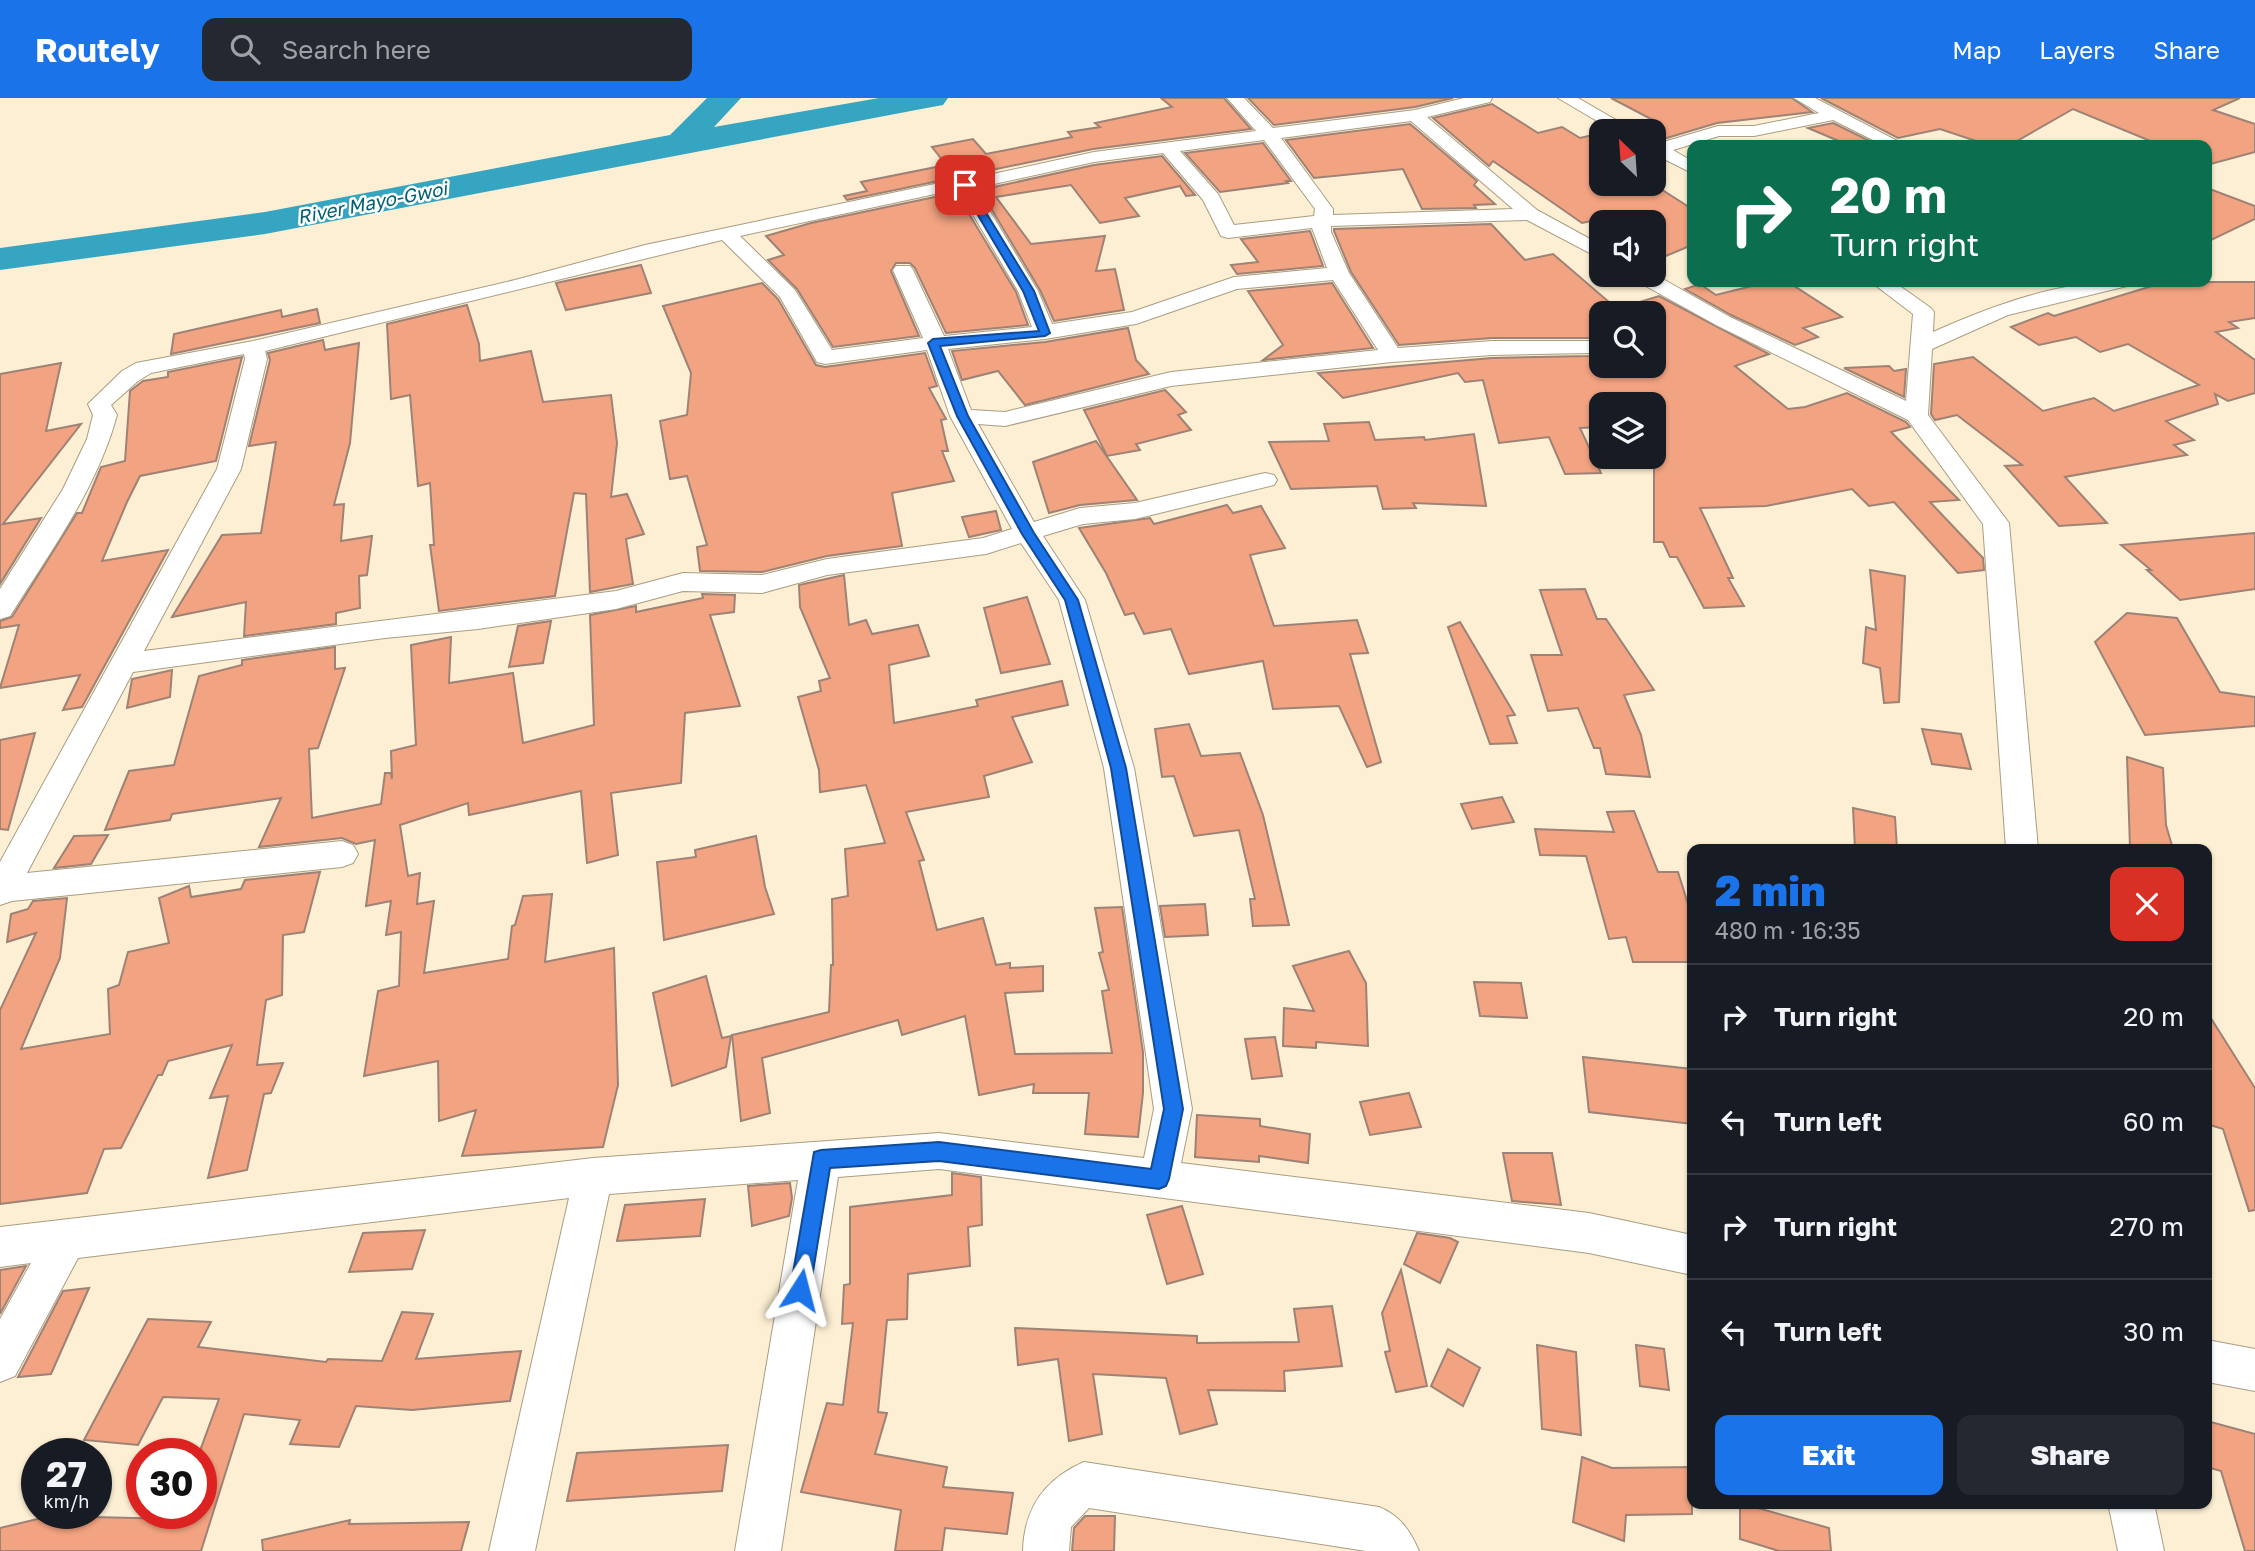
<!DOCTYPE html>
<html lang="en">
<head>
<meta charset="utf-8">
<style>
  body { margin:0; font-family:"Golos Text",sans-serif; background:#242831; color:#f1f3f6; height:100vh; display:flex; flex-direction:column; font-size:26px; white-space:nowrap }
  * { box-sizing:border-box; margin:0 }
  p { font-size:23px; color:#9ea1a6 }
  .icon { flex:none; width:38px; height:38px; fill:none; stroke:currentColor; stroke-width:2; stroke-linecap:round; stroke-linejoin:round }
  .map { position:relative; flex:1; overflow:hidden }
  .drawer { position:absolute; left:1687px; top:746px; width:525px; height:665px; display:flex; flex-direction:column; background:#171b24; border-radius:14px; box-shadow:0 2px 5px #0004 }
  .drawer>* { flex:none }
  .hud { position:absolute; left:1687px; top:42px; width:525px; height:147px; border-radius:14px; box-shadow:0 2px 5px #0004; background:#0b6e4f; color:#fff; overflow:hidden }
  .needle { width:46px; rotate:335deg }
  .buttons { position:absolute; left:1589px; top:21px; display:grid; gap:14px }
  .buttons a { display:grid; place-items:center; width:77px; height:77px; border-radius:14px; background:#171b24; box-shadow:0 2px 5px #0004; font-size:35px }
  .speed { position:absolute; left:21px; top:1340px; display:flex; gap:14px; font-size:35px; font-weight:700; text-align:center }
  .speed>* { display:grid; place-content:center; width:91px; height:91px; border-radius:50%; background:#171b24; box-shadow:0 2px 5px #0004; line-height:1 }
  .speed small { font-size:18px; font-weight:400 }
  .speed .limit { border:10px solid #d22; background:#fff; color:#111 }
  .pin { position:absolute; display:grid; place-items:center; width:60px; height:60px; color:#fff; margin:-30px; border-radius:14px; box-shadow:0 4px 10px #0006 }
  .me { position:absolute; width:77px; margin:-38px; rotate:9deg; stroke-linejoin:round; filter:drop-shadow(0 0 5px #0008) }
  .turn { display:flex; align-items:center; gap:24px; height:147px; padding:0 28px; font-size:32px }
  .turn .icon { width:91px; height:91px; stroke-width:2.5 }
  .turn b { display:block; font-size:49px; line-height:60px }
  .round { display:grid; place-items:center; flex:none; width:74px; height:74px; border-radius:14px; background:#242831 }
  .headline { display:flex; align-items:center; justify-content:space-between; height:119px; padding:0 28px }
  h1 { font-size:42px; font-weight:800; line-height:52px; color:#1a73e8 }
  .action { display:flex; gap:14px; margin-top:auto; padding:14px 28px }
  .action a { flex:1; height:80px; border-radius:14px; background:#1a73e8; color:#fff; font-size:28px; font-weight:800; line-height:80px; text-align:center }
  .action a+a { background:#242831; color:#f1f3f6 }
  ul { padding:0; list-style:none }
  li { display:flex; align-items:center; gap:21px; height:105px; padding:0 28px; border-top:2px solid #363941 }
  li div { flex:1 }
  li b { display:block; font-size:26px }
  li em { font-style:normal }
  header { display:flex; align-items:center; gap:42px; box-sizing:border-box; height:98px; padding:0 35px; background:#1a73e8; color:#fff }
  header strong { font-size:33px }
  nav { display:flex; gap:38px; margin-inline-start:auto; font-size:24px }
  .search { width:490px; height:63px; background:#242831; display:flex; align-items:center; gap:18px; box-sizing:border-box; padding:0 24px; border-radius:14px; color:#9ea1a6; font-size:26px }
  .map>svg:first-child { display:block }
</style>
</head>
<body>
<header>
<strong>Routely</strong>
<div class="search"><svg class="icon" aria-label="search" viewBox="0 0 24 24"><circle cx="10" cy="10" r="6"/><path d="M15 15l6 6"/></svg>Search here</div>
<nav><a>Map</a><a>Layers</a><a>Share</a></nav>
</header>
<div class="map">
<svg width="2255" height="1453" viewBox="0 0 2255 1453">
  <rect width="100%" height="100%" fill="#fcefd3"/>
  <g fill="none" stroke-linecap="round" stroke-linejoin="round">
    <polygon fill="#36a5c2" fill-rule="evenodd" points="707,0 741,0 714,29 879,0 948,0 943,7 932,9 265,136 0,172 0,150 265,114 670,37"/>
  </g>
  <g fill="#f2a381" stroke="#9e8276" stroke-width="2">
    <polygon points="1161,0 1224,0 1251,31 1093,51 847,102 844,98 867,93 861,84 946,67 932,49 973,41 986,56 1072,39 1068,34 1100,29 1095,25 1172,9"/>
    <polygon points="1248,0 1453,0 1415,9 1274,27"/>
    <polygon points="1611,0 1792,0 1812,14 1717,25 1660,42 1654,42 1654,33 1637,33 1631,27 1653,22"/>
    <polygon points="1821,0 2240,0 2213,12 2255,26 2255,54 2207,67 2207,47 2160,47 2073,11 2010,47 1988,47 1940,31 1898,40"/>
    <polygon points="1492,6 1538,35 1562,29 1580,40 1601,35 1601,86 1653,86 1692,111 1692,147 1654,163 1654,124 1646,124 1631,115 1582,125 1493,63 1489,68 1433,20"/>
    <polygon points="1833,25 1874,45 1848,47 1808,30"/>
    <polygon points="1410,26 1477,83 1474,87 1495,106 1474,107 1476,110 1422,111 1403,71 1314,80 1286,42"/>
    <polygon points="1263,45 1291,83 1286,83 1288,85 1220,94 1185,55"/>
    <polygon points="1162,58 1195,97 1186,98 1180,88 1125,100 1139,118 1100,125 1071,87 996,99 1031,146 1105,138 1096,173 1115,171 1124,212 1054,223 1040,192 980,92 1094,67"/>
    <polygon points="2207,90 2255,108 2255,121 2207,144"/>
    <polygon points="949,96 957,96 1016,194 1028,227 946,235 915,170 910,165 896,165 891,173 919,238 833,249 797,191 768,162 784,157 766,138 811,125"/>
    <polygon points="1491,126 1525,162 1553,156 1617,211 1659,198 1769,256 1735,268 1788,311 1805,309 1847,295 1906,324 1910,329 1891,334 1959,402 1930,404 1983,460 1984,472 1958,475 1894,404 1869,408 1852,391 1766,408 1700,410 1733,480 1728,480 1744,508 1704,510 1677,459 1670,459 1663,444 1654,444 1654,306 1601,306 1601,329 1580,330 1601,375 1565,376 1549,339 1499,345 1483,282 1465,284 1458,275 1343,300 1318,275 1492,260 1590,258 1601,254 1601,268 1654,268 1654,215 1601,215 1601,244 1590,240 1492,240 1399,247 1351,174 1334,133 1334,131"/>
    <polygon points="1310,133 1323,168 1237,176 1231,167 1258,164 1241,141"/>
    <polygon points="641,167 651,195 566,212 556,185"/>
    <polygon points="1768,184 1788,184 1842,219 1803,230 1818,239 1795,247 1731,217 1685,191 1700,186 1716,197"/>
    <polygon points="2165,184 2255,184 2255,220 2229,224 2238,230 2216,234 2255,262 2255,295 2228,303 2215,296 2218,306 2166,323 2194,342 2174,347 2187,357 2065,379 2107,425 2059,428 2005,368 2022,367 1957,317 1935,322 1931,316 1934,266 1973,259 2043,313 2094,300 2114,313 2199,287 2128,246 2100,254 2076,239 2039,247 2011,229 2048,215 2054,218"/>
    <polygon points="762,185 778,201 816,267 825,269 925,255 937,288 929,290 946,321 941,322 948,353 942,353 954,383 892,395 902,448 827,458 762,474 700,473 697,449 707,447 687,378 670,381 660,323 687,317 691,275 663,208"/>
    <polygon points="1332,185 1373,250 1263,262 1283,247 1248,193"/>
    <polygon points="467,207 479,246 480,263 531,253 543,304 611,297 617,345 611,399 627,396 644,436 626,441 633,486 590,494 586,396 574,395 555,498 439,513 430,447 434,447 430,385 418,388 410,297 391,301 387,226"/>
    <polygon points="317,211 320,225 171,256 174,236 281,212 282,219"/>
    <polygon points="1128,230 1136,262 1149,276 1025,307 998,273 962,282 952,253 1045,244"/>
    <polygon points="323,242 325,252 359,245 350,345 334,407 344,406 341,443 372,438 367,477 359,478 360,510 336,515 336,526 244,538 246,504 172,519 222,437 261,435 276,344 249,348 270,262 268,255"/>
    <polygon points="242,259 216,363 140,378 127,404 102,463 168,452 82,609 63,612 80,577 0,590 19,527 0,530 0,523 12,519 77,415 82,415 101,369 125,363 130,293 143,283 168,279 168,274"/>
    <polygon points="61,265 46,333 81,326 3,426 41,420 0,486 0,276"/>
    <polygon points="1889,268 1894,273 1906,271 1904,299 1844,270"/>
    <polygon points="1165,292 1186,314 1178,317 1191,332 1136,346 1140,352 1107,358 1084,312"/>
    <polygon points="1369,324 1375,342 1424,339 1425,342 1474,336 1486,408 1413,405 1416,410 1383,411 1377,388 1291,391 1269,344 1329,343 1324,326"/>
    <polygon points="1096,343 1137,402 1080,407 1049,415 1033,364"/>
    <polygon points="1227,407 1233,415 1261,408 1285,450 1250,457 1274,528 1357,522 1368,555 1350,556 1381,664 1367,669 1339,608 1273,611 1263,563 1189,576 1171,531 1144,536 1134,515 1125,517 1106,475 1079,430 1150,420 1154,426"/>
    <polygon points="996,413 1001,432 969,439 962,419"/>
    <polygon points="2255,435 2255,491 2180,502 2147,472 2151,472 2121,447"/>
    <polygon points="1870,472 1905,478 1899,604 1884,605 1880,570 1863,565 1866,529 1876,532"/>
    <polygon points="844,477 849,527 866,522 872,536 918,527 929,558 889,567 894,625 978,608 976,602 1062,583 1068,607 1012,619 1032,664 984,678 989,699 906,714 924,762 919,763 937,832 983,820 996,867 1010,865 1010,870 1043,868 1043,893 1005,895 1015,956 1112,955 1102,893 1109,892 1099,855 1103,854 1095,810 1122,809 1143,954 1143,995 1138,1039 1085,1036 1089,995 1033,995 1034,986 979,997 965,918 902,937 898,922 762,960 770,1015 741,1023 732,937 829,914 831,867 833,867 832,801 848,798 845,751 885,745 866,687 820,694 819,672 798,599 821,593 819,583 830,580 800,509 799,487"/>
    <polygon points="1585,491 1597,521 1606,521 1654,592 1624,597 1641,637 1650,679 1606,676 1600,650 1594,650 1578,610 1548,613 1531,557 1562,557 1540,492"/>
    <polygon points="702,496 735,497 734,514 710,517 740,608 685,615 681,685 611,695 618,757 587,765 581,693 469,717 468,705 400,727 408,778 420,775 417,806 434,803 424,875 508,861 512,828 515,827 523,798 552,796 545,864 614,850 618,987 603,1049 462,1058 476,1012 439,1023 438,963 364,978 378,893 399,888 401,834 386,837 391,803 366,808 375,742 356,746 342,740 259,749 281,700 172,716 170,722 105,732 129,673 174,667 199,578 242,567 242,562 335,549 335,571 345,570 318,650 309,651 312,720 381,706 385,675 391,675 392,681 391,653 416,647 411,547 451,539 449,585 513,575 523,645 594,627 590,517 636,508 636,514 703,500"/>
    <polygon points="1027,499 1050,566 1001,575 984,510"/>
    <polygon points="2127,515 2177,520 2220,594 2255,599 2255,628 2145,637 2095,544"/>
    <polygon points="551,523 543,565 509,569 518,528"/>
    <polygon points="1460,524 1515,617 1507,618 1517,645 1490,646 1448,529"/>
    <polygon points="172,572 170,599 127,610 132,581"/>
    <polygon points="1189,626 1201,658 1240,655 1263,717 1289,827 1253,828 1250,801 1255,801 1239,732 1194,738 1174,678 1162,679 1155,631"/>
    <polygon points="1922,631 1961,636 1971,671 1932,666"/>
    <polygon points="35,635 8,732 0,731 0,642"/>
    <polygon points="2127,659 2163,670 2166,727 2173,751 2130,749"/>
    <polygon points="1502,699 1514,724 1472,731 1461,706"/>
    <polygon points="1853,710 1895,719 1897,751 1855,751"/>
    <polygon points="1634,713 1658,774 1678,774 1692,819 1692,864 1633,864 1626,839 1609,841 1586,758 1540,757 1535,731 1614,734 1607,714"/>
    <polygon points="108,737 91,766 54,770 74,738"/>
    <polygon points="756,738 765,789 774,816 664,842 657,764 696,759 695,752"/>
    <polygon points="320,774 304,834 283,837 282,897 266,902 257,967 283,965 271,995 264,996 247,1072 208,1080 228,998 210,1000 232,947 168,963 162,977 158,977 121,1050 104,1051 87,1095 0,1106 0,912 36,835 7,844 11,816 28,811 33,803 67,800 60,860 21,951 110,936 108,891 119,887 128,854 169,845 159,800 189,788 191,799 241,791 245,782"/>
    <polygon points="1205,806 1208,837 1165,839 1160,808"/>
    <polygon points="1349,853 1366,885 1368,948 1316,944 1316,950 1283,948 1284,910 1314,913 1293,868"/>
    <polygon points="706,878 722,940 731,938 726,969 672,988 653,895"/>
    <polygon points="1474,884 1521,885 1527,920 1480,918"/>
    <polygon points="2207,914 2255,990 2255,1112 2249,1113 2223,1031 2207,1026"/>
    <polygon points="1275,939 1282,978 1252,981 1245,941"/>
    <polygon points="1583,959 1692,971 1692,1026 1589,1014"/>
    <polygon points="1409,995 1421,1029 1370,1037 1360,1004"/>
    <polygon points="1197,1017 1260,1021 1260,1028 1310,1036 1308,1065 1259,1058 1259,1064 1195,1059"/>
    <polygon points="1503,1055 1552,1055 1561,1107 1512,1103"/>
    <polygon points="952,1075 981,1079 982,1127 968,1129 970,1168 908,1176 907,1221 887,1222 878,1314 887,1315 875,1356 947,1369 943,1389 1013,1395 1007,1436 945,1430 942,1453 895,1453 901,1412 801,1394 827,1305 843,1307 853,1225 842,1226 844,1187 850,1186 850,1109 952,1097"/>
    <polygon points="790,1085 792,1100 789,1118 752,1128 748,1088"/>
    <polygon points="705,1101 700,1138 617,1143 625,1107"/>
    <polygon points="1182,1108 1203,1176 1167,1186 1147,1117"/>
    <polygon points="425,1132 412,1171 349,1174 363,1135"/>
    <polygon points="1417,1135 1450,1140 1458,1144 1440,1185 1404,1166"/>
    <polygon points="26,1168 0,1216 0,1172"/>
    <polygon points="1401,1172 1427,1288 1396,1294 1385,1254 1390,1253 1382,1215"/>
    <polygon points="89,1190 51,1276 18,1279 63,1193"/>
    <polygon points="1332,1208 1342,1268 1284,1273 1285,1293 1208,1292 1217,1326 1180,1336 1166,1280 1093,1276 1102,1336 1069,1343 1058,1261 1018,1267 1015,1230 1197,1238 1197,1245 1299,1244 1294,1211"/>
    <polygon points="402,1214 433,1216 416,1261 521,1253 510,1303 412,1312 356,1308 339,1349 290,1346 300,1322 244,1316 201,1453 0,1453 0,1430 50,1418 177,1421 201,1418 201,1350 219,1301 163,1299 138,1347 84,1342 148,1221 211,1224 198,1249 326,1264 328,1261 382,1263"/>
    <polygon points="1537,1247 1576,1254 1581,1337 1542,1331"/>
    <polygon points="1636,1247 1664,1251 1669,1292 1640,1288"/>
    <polygon points="1448,1251 1480,1270 1463,1308 1431,1288"/>
    <polygon points="2207,1323 2255,1336 2255,1453 2245,1453 2221,1373 2207,1369"/>
    <polygon points="728,1347 722,1393 567,1403 577,1355"/>
    <polygon points="1582,1359 1612,1370 1692,1369 1692,1416 1626,1417 1624,1443 1573,1424"/>
    <polygon points="1740,1405 1829,1430 1831,1453 1779,1453 1740,1441"/>
    <polygon points="1085,1418 1115,1418 1114,1453 1072,1453 1074,1430"/>
    <polygon points="350,1422 349,1426 469,1424 461,1453 263,1453 262,1442"/>
  </g>
  <g fill="none" stroke-linecap="round" stroke-linejoin="round">
    <g stroke="#a99d82" stroke-width="2">
      <g id="minor">
        <path d="M 1227,0 L 1244,0 L 1273,30 L 1415,12 L 1464,0 L 1492,0 L 1490,4 L 1427,19 L 1537,112 L 1601,147 L 1601,161 L 1527,122 L 1331,128 L 1331,134 L 1349,175 L 1398,250 L 1492,243 L 1590,243 L 1598,244 L 1601,249 L 1598,254 L 1590,255 L 1492,257 L 1392,264 L 1171,288 L 1005,328 L 978,326 L 1034,424 L 1080,410 L 1135,405 L 1265,375 L 1274,377 L 1277,382 L 1274,387 L 1135,421 L 1083,426 L 1043,438 L 1085,502 L 1134,670 L 1192,1011 L 1181,1065 L 1589,1115 L 1692,1137 L 1692,1177 L 1589,1155 L 939,1071 L 838,1079 L 781,1453 L 735,1453 L 798,1082 L 609,1096 L 535,1453 L 489,1453 L 569,1100 L 78,1160 L 15,1278 L 0,1284 L 0,1221 L 31,1165 L 0,1169 L 0,1129 L 593,1060 L 939,1035 L 1144,1060 L 1154,1011 L 1104,670 L 1059,502 L 1021,445 L 986,456 L 827,477 L 762,495 L 683,493 L 616,511 L 478,531 L 385,540 L 133,574 L 27,775 L 342,743 L 353,747 L 358,756 L 353,765 L 342,769 L 12,803 L 0,807 L 0,764 L 217,371 L 245,261 L 244,256 L 151,275 L 138,283 L 111,307 L 117,317 C 97,391 50,454 10,518 L 0,521 L 0,491 L 63,391 L 87,341 L 93,317 L 88,306 L 122,273 L 136,265 L 253,243 L 515,182 L 645,147 L 949,83 L 965,82 L 1094,54 L 1256,33 ZM 1411,23 L 1513,111 L 1333,117 L 1333,111 L 1281,40 ZM 1264,42 L 1315,111 L 1314,118 L 1234,127 L 1218,96 L 1180,53 ZM 1163,55 L 1203,102 L 1221,138 L 1228,140 L 1312,130 L 1327,170 L 1234,179 L 1132,214 L 1052,226 L 1038,193 L 976,90 L 1094,64 ZM 949,93 L 959,93 L 1018,193 L 1032,229 L 944,238 L 913,172 L 910,168 L 896,168 L 893,172 L 923,240 L 832,252 L 795,192 L 740,138 ZM 722,142 L 780,199 L 817,264 L 825,266 L 927,252 L 950,318 L 1012,431 L 983,440 L 827,461 L 762,477 L 683,475 L 616,493 L 144,553 L 241,371 L 267,261 L 265,253 ZM 1333,182 L 1378,252 L 1171,274 L 1005,314 L 971,312 L 948,251 L 1045,241 L 1136,226 L 1237,191 Z"/>
        <polygon points="1558,0 1578,0 1635,33 1614,33"/>
        <polygon points="1794,0 1815,0 1905,47 1883,47 1833,22 1754,38 1719,38 1673,52 1692,63 1692,75 1654,56 1654,44 1660,45 1718,28 1754,28 1819,15"/>
        <path d="M 1654,176 L 1730,219 L 1906,303 L 1913,216 L 1871,184 L 1894,184 L 1931,210 L 1934,214 L 1933,234 C 1994,207 2063,181 2130,184 L 2127,188 L 2008,217 L 1932,251 L 1928,317 L 2009,425 L 2038,751 L 2006,751 L 1983,426 L 1908,322 L 1716,227 L 1633,181 L 1630,177 Z"/>
        <polygon points="2207,1242 2255,1251 2255,1293 2207,1284"/>
        <path d="M 1084,1364 L 1379,1409 C 1400,1418 1410,1432 1419,1453 L 1366,1453 L 1089,1410 L 1071,1429 L 1069,1453 L 1023,1453 C 1024,1410 1045,1381 1084,1364 Z"/>
        <polygon points="2108,1405 2154,1405 2164,1453 2118,1453"/>
      </g>
    </g>
    <use href="#minor" fill="#fff" fill-rule="evenodd"/>
  </g>
  <polygon fill="#1a73e8" stroke="#114b97" stroke-width="2" points="965,84 969,87 1034,193 1050,235 1045,238 940,248 968,318 1034,435 1078,502 1126,670 1183,1011 1169,1081 1166,1088 1159,1091 939,1063 830,1070 810,1192 807,1199 800,1202 793,1199 790,1192 814,1054 821,1052 939,1044 1151,1071 1164,1011 1111,670 1065,502 1022,436 957,318 928,245 933,241 1039,233 1023,193 960,87"/>
  <g text-anchor="middle" dominant-baseline="central" stroke-width="5" stroke-linejoin="round" paint-order="stroke">
    <g font-size="19" font-style="italic" fill="#005f73" stroke="#fefefe">
      <text transform="translate(372 104) rotate(-11)">River Mayo-Gwoi</text>
    </g>
  </g>
</svg>
<div class="buttons">
<a><svg class="needle" viewBox="-14 -14 28 28"><path d="M0-13l5 13h-10z" fill="#e53935"/><path d="M0 13l5-13h-10z" fill="#9ea1a6"/></svg></a>
<a><svg class="icon" aria-label="sound" viewBox="0 0 24 24"><path d="M4 9h4l5-4v14l-5-4H4zM17 9q2 3 0 6"/></svg></a>
<a><svg class="icon" aria-label="search" viewBox="0 0 24 24"><circle cx="10" cy="10" r="6"/><path d="M15 15l6 6"/></svg></a>
<a><svg class="icon" aria-label="layers" viewBox="0 0 24 24"><path d="M12 4l9 5-9 5-9-5zM3 14l9 5 9-5"/></svg></a>
</div>
<div class="speed"><div>27<small>km/h</small></div><div class="limit">30</div></div>
<div class="pin" style="left:965px;top:87px;background:#d93025"><svg class="icon" aria-label="arrive" viewBox="0 0 24 24"><path d="M6 21V4h12l-3 4 3 4H6"/></svg></div>
<svg class="me" style="left:800px;top:1192px" viewBox="-20 -20 40 40"><path d="M0-17L14 15 0 8-14 15z" fill="#1a73e8" stroke="#fff" stroke-width="4"/></svg>
<div class="hud">
<div class="turn"><svg class="icon" aria-label="right" viewBox="0 0 24 24"><path d="M7 20v-9h11M14 6l5 5-5 5"/></svg><div><b>20 m</b>Turn right</div></div>
</div>
<section class="drawer">
<div class="headline"><div><h1>2 min</h1><p>480 m · 16:35</p></div><a class="round" style="background:#d93025;color:#fff"><svg class="icon" aria-label="close" viewBox="0 0 24 24"><path d="M6 6l12 12M18 6L6 18"/></svg></a></div>
<ul>
<li><svg class="icon" aria-label="right" viewBox="0 0 24 24"><path d="M7 20v-9h11M14 6l5 5-5 5"/></svg><div><b>Turn right</b></div><em>20 m</em></li>
<li><svg class="icon" aria-label="left" viewBox="0 0 24 24"><path d="M17 20v-9H6M10 6l-5 5 5 5"/></svg><div><b>Turn left</b></div><em>60 m</em></li>
<li><svg class="icon" aria-label="right" viewBox="0 0 24 24"><path d="M7 20v-9h11M14 6l5 5-5 5"/></svg><div><b>Turn right</b></div><em>270 m</em></li>
<li><svg class="icon" aria-label="left" viewBox="0 0 24 24"><path d="M17 20v-9H6M10 6l-5 5 5 5"/></svg><div><b>Turn left</b></div><em>30 m</em></li>
</ul>
<div class="action"><a>Exit</a><a>Share</a></div>
</section>
</div>
</body>
</html>
